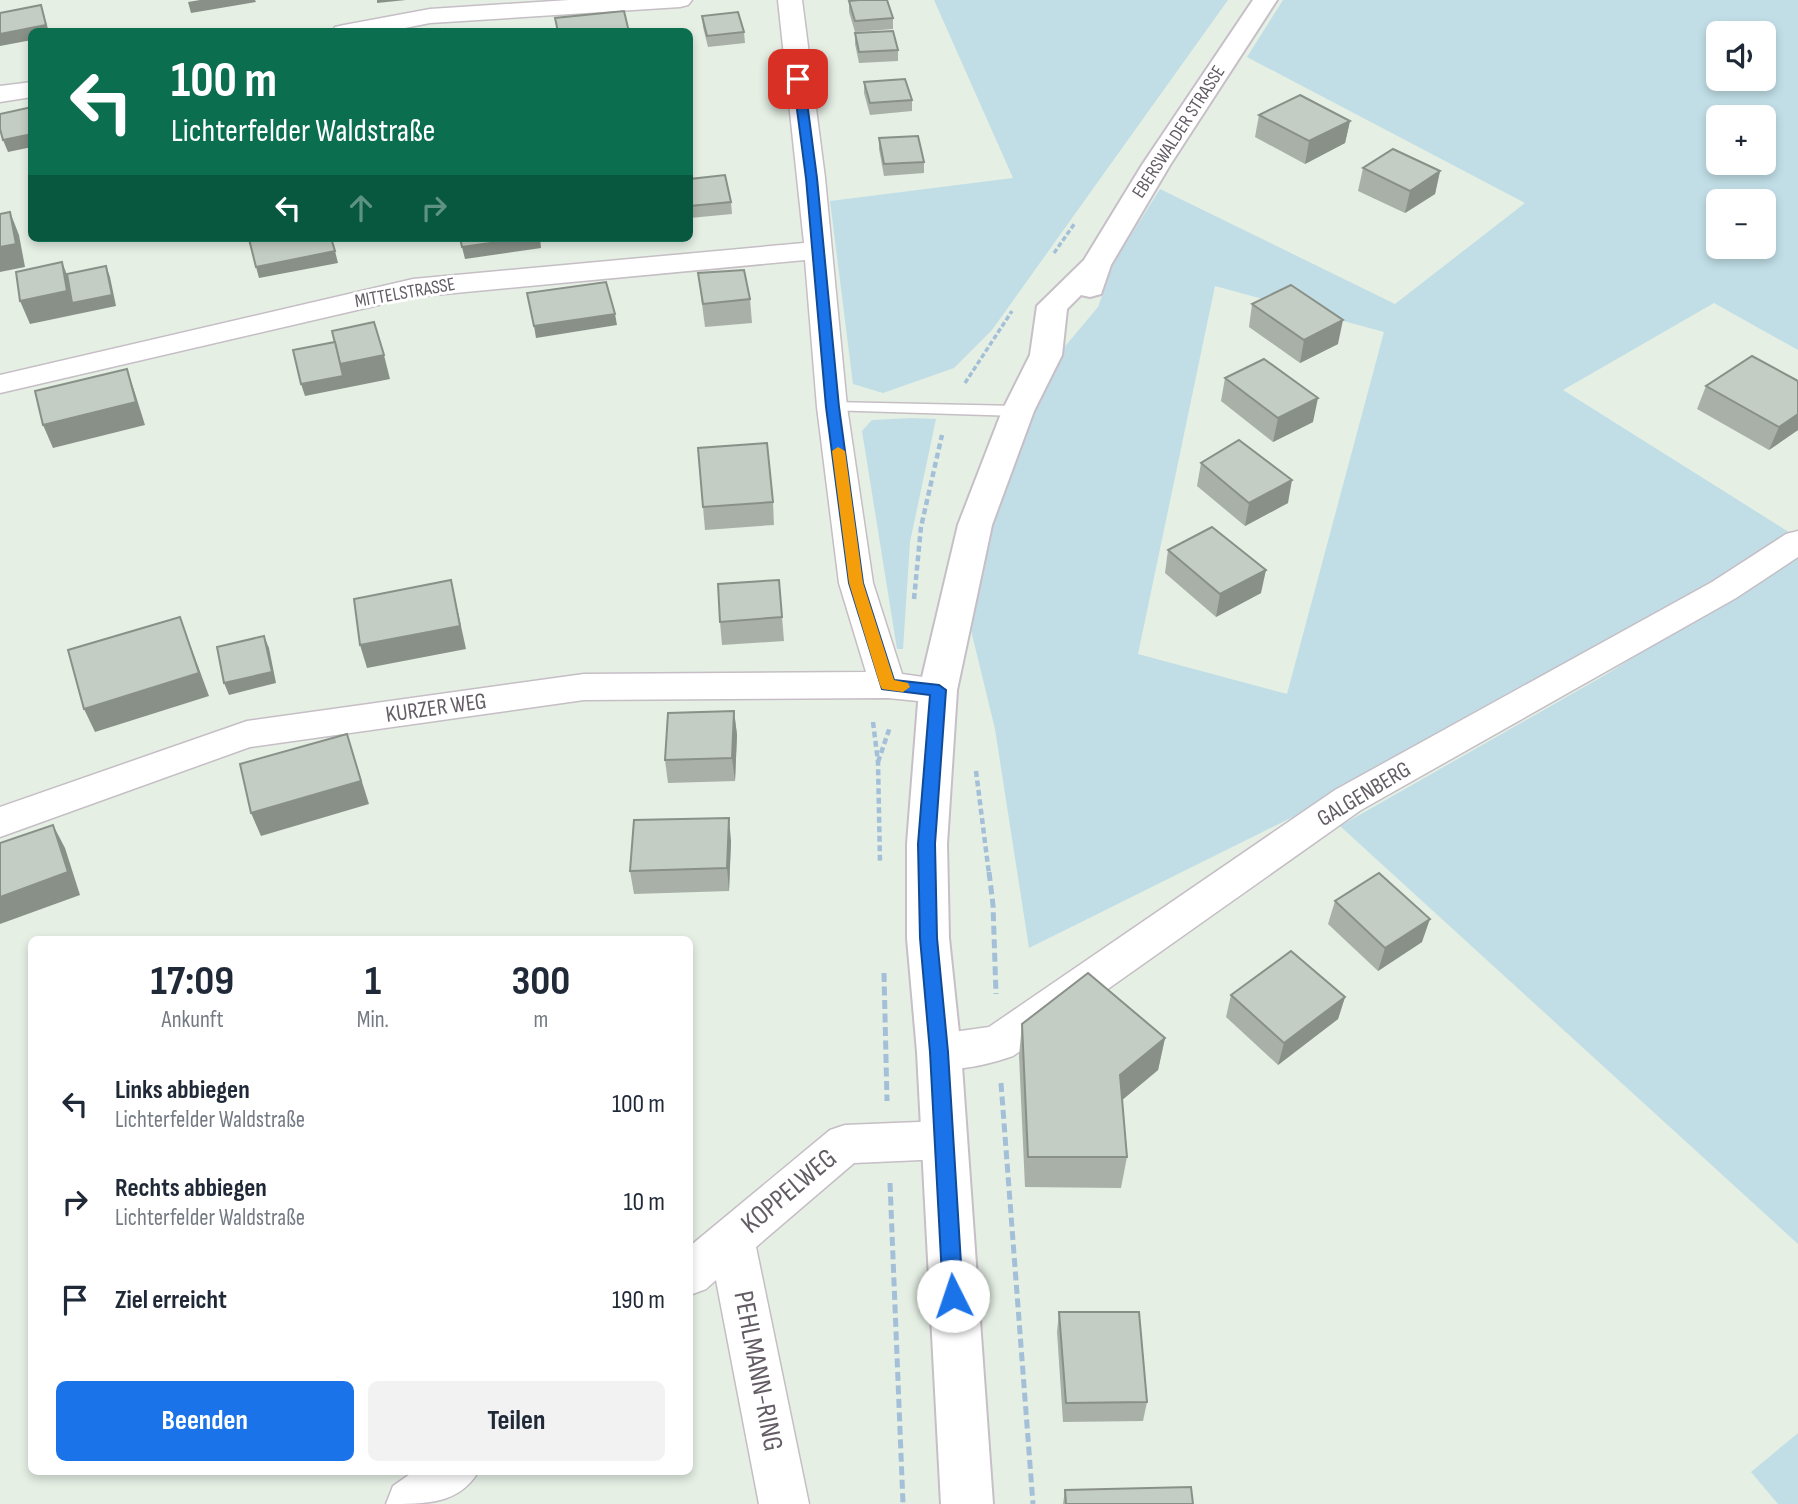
<!DOCTYPE html>
<html lang="de">
<head>
<meta charset="utf-8">
<style>
  body { margin:0; font-family:"Sofia Sans Condensed",sans-serif; background:#f2f2f3; color:#1f2937; height:100vh; display:flex; flex-direction:column; font-size:26px; white-space:nowrap }
  * { box-sizing:border-box; margin:0 }
  p { font-size:23px; color:#747a83 }
  .icon { flex:none; width:38px; height:38px; fill:none; stroke:currentColor; stroke-width:2; stroke-linecap:round; stroke-linejoin:round }
  .map { position:relative; flex:1; overflow:hidden }
  .sheet { position:absolute; left:28px; top:936px; width:665px; height:539px; display:flex; flex-direction:column; background:#fff; border-radius:10px; box-shadow:0 4px 10px #0003 }
  .sheet>* { flex:none }
  .banner { position:absolute; left:28px; top:28px; width:665px; height:214px; border-radius:10px; box-shadow:0 4px 10px #0003; background:#0b6e4f; color:#fff; overflow:hidden }
  .tools { position:absolute; left:1706px; top:21px; display:grid; gap:14px }
  .tools a { display:grid; place-items:center; width:70px; height:70px; border-radius:10px; background:#fff; box-shadow:0 4px 10px #0003; font-size:35px }
  .pin { position:absolute; display:grid; place-items:center; width:60px; height:60px; color:#fff; margin:-30px; border-radius:14px; box-shadow:0 4px 10px #0006 }
  .me { position:absolute; width:77px; margin:-38px; rotate:356deg; stroke-linejoin:round; filter:drop-shadow(0 0 5px #0008) }
  .turn { display:flex; align-items:center; gap:24px; height:147px; padding:0 28px; font-size:32px }
  .turn .icon { width:91px; height:91px; stroke-width:2.5 }
  .turn b { display:block; font-size:49px; line-height:60px }
  .lanes { display:flex; align-items:center; height:66px; padding:0 28px; background:#0003; justify-content:center; gap:35px; direction:ltr }
  .lanes .off { opacity:.35 }
  .eta { display:flex; justify-content:space-evenly; align-items:center; height:119px; text-align:center }
  .eta b { font-size:42px; font-weight:700; line-height:49px }
  .action { display:flex; gap:14px; margin-top:auto; padding:14px 28px }
  .action a { flex:1; height:80px; border-radius:10px; background:#1a73e8; color:#fff; font-size:28px; font-weight:700; line-height:80px; text-align:center }
  .action a+a { background:#f2f2f3; color:#1f2937 }
  ul { padding:0; list-style:none }
  li { display:flex; align-items:center; gap:21px; height:98px; padding:0 28px }
  li div { flex:1 }
  li b { display:block; font-size:26px }
  li em { font-style:normal }
  .map>svg:first-child { display:block }
</style>
</head>
<body>
<div class="map">
<svg width="1798" height="1504" viewBox="0 0 1798 1504">
  <rect width="100%" height="100%" fill="#e5efe4"/>
  <g fill="#c1dee6" fill-rule="evenodd">
    <polygon points="934,0 1228,0 992,330 954,368 883,393 853,384 830,201 1013,178"/>
    <path d="M 1283,0 L 1798,0 L 1798,350 L 1714,303 L 1563,390 L 1792,534 L 1688,599 L 1317,805 L 1029,948 L 995,729 L 969,622 L 980,560 L 1042,392 L 1062,350 L 1098,307 L 1114,262 L 1160,189 L 1395,304 L 1525,203 L 1247,57 ZM 1718,33 L 1764,33 L 1764,79 L 1718,79 ZM 1718,117 L 1764,117 L 1764,163 L 1718,163 ZM 1718,201 L 1764,201 L 1764,247 L 1718,247 ZM 1215,286 L 1384,332 L 1287,694 L 1138,654 Z"/>
    <polygon points="912,418 936,419 910,542 903,649 897,649 862,431 872,420"/>
    <polygon points="1798,555 1798,1244 1340,826 1605,675"/>
    <polygon points="1798,1433 1798,1504 1778,1504 1751,1472"/>
  </g>
  <g fill="none" stroke-linecap="round" stroke-linejoin="round">
    <g stroke="#c5bec5" stroke-width="3">
      <polygon id="lane" points="832,402 1018,406 1025,411 1018,416 827,410 825,407 827,404"/>
    </g>
    <g stroke="#c5bec5" stroke-width="3">
      <g id="street">
        <polygon points="569,0 692,0 688,5 680,7 430,23 385,32 332,32 335,27 344,25 430,9"/>
        <polygon points="778,0 802,0 825,178 847,407 873,583 902,674 951,681 956,690 951,699 938,703 888,698 584,700 250,747 0,837 0,807 247,721 584,674 866,672 839,583 817,407 805,260 413,297 0,393 0,375 413,279 804,243"/>
        <polygon points="32,82 32,97 0,102 0,86"/>
        <path d="M 1798,531 L 1798,557 L 1736,598 L 1361,810 L 1013,1056 C 987,1065 950,1074 924,1065 L 918,1052 L 924,1039 L 939,1034 L 989,1027 L 1335,790 L 1712,582 L 1786,534 Z"/>
        <polygon points="943,1121 958,1126 965,1140 958,1154 943,1159 854,1163 756,1247 809,1504 759,1504 716,1280 706,1289 690,1295 690,1246 830,1130 845,1125"/>
        <path d="M 413,1472 L 478,1472 C 459,1504 427,1504 386,1504 L 393,1486 Z"/>
      </g>
    </g>
    <g stroke="#c6bfc7" stroke-width="4">
      <polygon id="secondary" points="1253,0 1277,0 1170,165 1111,265 1101,294 1090,297 1081,295 1067,309 1062,355 1034,411 992,525 957,690 947,844 949,938 961,1052 993,1504 941,1504 917,1052 907,938 907,844 919,690 958,525 1002,411 1030,355 1037,306 1084,260 1142,165"/>
    </g>
    <g stroke="#a4c0d8" stroke-width="3.5" stroke-dasharray="5 2.5" stroke-linecap="butt">
      <polyline points="1054,253 1075,223"/>
      <polyline points="965,383 1012,311"/>
    </g>
    <g stroke="#a4c0d8" stroke-width="4.5" stroke-dasharray="6 3.5" stroke-linecap="butt">
      <polyline points="914,599 921,527 942,435"/>
      <polyline points="873,722 878,762 880,863"/>
      <polyline points="878,762 890,727"/>
      <polyline points="976,771 989,874"/>
    </g>
    <g stroke="#a4c0d8" stroke-width="5" stroke-dasharray="9 4.5" stroke-linecap="butt">
      <polyline points="989,872 993,905 996,994"/>
      <polyline points="884,973 887,1101"/>
      <polyline points="1001,1083 1033,1504"/>
      <polyline points="890,1183 903,1504"/>
    </g>
    <use href="#lane" fill="#fff" fill-rule="evenodd"/>
    <use href="#street" fill="#fff" fill-rule="evenodd"/>
    <use href="#secondary" fill="#fff" fill-rule="evenodd"/>
  </g>
  <g fill="#a9b0a8">
    <polygon points="849,1 893,18 893,29 855,32 849,12"/>
    <polygon points="702,16 744,32 745,43 708,47 703,27"/>
    <polygon points="855,33 898,50 898,61 859,63 855,44"/>
    <polygon points="864,82 912,100 912,111 870,115 864,93"/>
    <polygon points="1259,115 1350,121 1345,143 1305,164 1255,137"/>
    <polygon points="879,138 924,162 924,173 884,176 879,149"/>
    <polygon points="1363,168 1440,171 1435,194 1405,213 1358,191"/>
    <polygon points="690,179 731,202 732,214 690,218"/>
    <polygon points="698,273 750,299 752,323 705,327"/>
    <polygon points="1252,304 1338,344 1300,363 1249,327"/>
    <polygon points="1225,378 1313,422 1273,442 1221,401"/>
    <polygon points="1798,381 1798,430 1769,450 1697,409 1706,386"/>
    <polygon points="1201,463 1288,503 1245,526 1197,486"/>
    <polygon points="773,502 774,525 705,530 703,507"/>
    <polygon points="1168,550 1261,593 1216,617 1165,573"/>
    <polygon points="779,580 784,641 722,645 720,622"/>
    <polygon points="734,711 737,735 735,781 668,783 665,760"/>
    <polygon points="731,841 729,891 634,894 630,871"/>
    <polygon points="1335,901 1422,942 1378,971 1328,924"/>
    <polygon points="1231,995 1345,997 1338,1019 1278,1065 1226,1017"/>
    <polygon points="1022,1024 1165,1038 1158,1070 1122,1100 1127,1157 1121,1188 1025,1187 1019,1056"/>
    <polygon points="1059,1312 1147,1402 1143,1421 1063,1422 1057,1332"/>
    <polygon points="1065,1490 1193,1504 1063,1504"/>
  </g>
  <g fill="#899088">
    <polygon points="200,0 255,0 256,2 191,13 188,2"/>
    <polygon points="377,0 406,0 377,3"/>
    <polygon points="41,5 49,32 32,32 32,40 0,46 0,34"/>
    <polygon points="1350,121 1345,143 1305,164 1309,141"/>
    <polygon points="32,134 32,147 8,152 3,140"/>
    <polygon points="1440,171 1435,194 1405,213 1410,191"/>
    <polygon points="10,212 19,235 25,267 0,272 0,247"/>
    <polygon points="526,238 540,238 541,248 465,259 462,247"/>
    <polygon points="335,251 338,263 259,278 256,267"/>
    <polygon points="62,262 71,285 106,266 110,277 116,306 30,324 20,301"/>
    <polygon points="615,314 617,325 536,338 534,326"/>
    <polygon points="1343,320 1338,344 1300,363 1304,340"/>
    <polygon points="384,355 390,379 305,396 301,384 340,364"/>
    <polygon points="127,369 135,393 145,425 53,448 43,425"/>
    <polygon points="1318,398 1313,422 1273,442 1278,418"/>
    <polygon points="1798,414 1798,430 1769,450 1779,427"/>
    <polygon points="1292,480 1288,503 1245,526 1249,503"/>
    <polygon points="1266,570 1261,593 1216,617 1220,594"/>
    <polygon points="451,580 466,649 367,668 360,645"/>
    <polygon points="180,617 209,696 95,732 84,709"/>
    <polygon points="264,636 269,648 276,683 229,695 224,683"/>
    <polygon points="734,711 737,735 735,781 732,758"/>
    <polygon points="347,734 369,804 261,836 251,813"/>
    <polygon points="729,818 731,841 729,891 727,868"/>
    <polygon points="53,825 65,848 80,895 0,924 0,897"/>
    <polygon points="1430,919 1422,942 1378,971 1385,948"/>
    <polygon points="1345,997 1338,1019 1278,1065 1284,1043"/>
    <polygon points="1165,1038 1158,1070 1115,1106 1120,1075"/>
  </g>
  <g fill="#c4cdc3" stroke="#899088" stroke-width="2">
    <polygon points="859,0 887,0 893,18 855,21 849,1"/>
    <polygon points="41,5 46,25 0,34 0,13"/>
    <polygon points="624,11 629,32 558,32 555,18"/>
    <polygon points="738,12 744,32 707,36 702,16"/>
    <polygon points="445,29 445,32 429,32"/>
    <polygon points="893,31 898,50 859,52 855,33"/>
    <polygon points="905,79 912,100 870,103 864,82"/>
    <polygon points="1300,95 1350,121 1309,141 1259,115"/>
    <polygon points="32,107 32,134 3,140 0,129 0,114"/>
    <polygon points="918,136 924,162 884,164 879,138"/>
    <polygon points="1393,149 1440,171 1410,191 1363,168"/>
    <polygon points="725,175 731,202 690,206 690,179"/>
    <polygon points="10,212 16,244 0,247 0,214"/>
    <polygon points="256,238 331,238 335,251 256,267 249,239"/>
    <polygon points="460,238 526,238 462,247"/>
    <polygon points="62,262 67,291 20,301 16,272"/>
    <polygon points="106,266 112,295 72,303 67,274"/>
    <polygon points="744,270 750,299 703,304 698,273"/>
    <polygon points="606,282 615,314 534,326 527,293"/>
    <polygon points="1291,285 1343,320 1304,340 1252,304"/>
    <polygon points="374,322 384,355 340,364 332,331"/>
    <polygon points="335,342 343,376 301,384 293,350"/>
    <polygon points="1752,356 1798,381 1798,414 1779,427 1706,386"/>
    <polygon points="1264,359 1318,398 1278,418 1225,378"/>
    <polygon points="127,369 136,402 43,425 35,391"/>
    <polygon points="1239,440 1292,480 1249,503 1201,463"/>
    <polygon points="767,443 773,502 703,507 698,448"/>
    <polygon points="1212,527 1266,570 1220,594 1168,550"/>
    <polygon points="451,580 460,626 360,645 354,599"/>
    <polygon points="779,580 782,617 720,622 718,584"/>
    <polygon points="180,617 199,673 84,709 68,650"/>
    <polygon points="264,636 272,672 224,683 217,647"/>
    <polygon points="734,711 732,758 665,760 668,713"/>
    <polygon points="347,734 361,781 251,813 240,764"/>
    <polygon points="729,818 727,868 630,871 634,820"/>
    <polygon points="53,825 68,872 0,897 0,843"/>
    <polygon points="1379,873 1430,919 1385,948 1335,901"/>
    <polygon points="1291,951 1345,997 1284,1043 1231,995"/>
    <polygon points="1088,973 1165,1038 1120,1075 1127,1157 1028,1157 1022,1024"/>
    <polygon points="1059,1312 1139,1312 1147,1402 1066,1403"/>
    <polygon points="1191,1487 1193,1504 1066,1504 1065,1490"/>
  </g>
  <polygon fill="#1a73e8" stroke="#114b97" stroke-width="2" points="798,76 804,79 817,178 839,407 863,583 894,680 939,685 946,690 935,844 937,938 948,1052 963,1296 960,1303 953,1305 946,1303 943,1296 930,1052 920,938 918,844 930,695 882,689 849,583 826,407 806,178 793,79"/>
  <polygon fill="#f59e0b" points="838,447 845,451 863,583 894,680 908,683 910,687 903,692 882,689 880,685 849,583 832,451"/>
  <g text-anchor="middle" dominant-baseline="central" stroke-width="6" stroke-linejoin="round" paint-order="stroke">
    <g font-size="19" fill="#635c65" stroke="#fff">
      <text transform="translate(1179 132) rotate(-57)">EBERSWALDER STRASSE</text>
      <text transform="translate(405 293) rotate(-10)">MITTELSTRASSE</text>
    </g>
    <g font-size="23" fill="#635c65" stroke="#fff">
      <text transform="translate(436 708) rotate(-8)">KURZER WEG</text>
      <text transform="translate(1364 794) rotate(-31)">GALGENBERG</text>
    </g>
    <g font-size="28" fill="#635c65" stroke="#fff">
      <text transform="translate(789 1191) rotate(-40)">KOPPELWEG</text>
      <text transform="translate(758 1371) rotate(79)">PEHLMANN-RING</text>
    </g>
  </g>
</svg>
<div class="tools">
<a><svg class="icon" aria-label="sound" viewBox="0 0 24 24"><path d="M4 9h4l5-4v14l-5-4H4zM17 9q2 3 0 6"/></svg></a>
<a>+</a>
<a>−</a>
</div>
<div class="pin" style="left:798px;top:79px;background:#d93025"><svg class="icon" aria-label="arrive" viewBox="0 0 24 24"><path d="M6 21V4h12l-3 4 3 4H6"/></svg></div>
<svg class="me" style="left:953px;top:1296px" viewBox="-20 -20 40 40"><circle r="19" fill="#fff"/><path d="M0-13L10 11 0 6-10 11z" fill="#1a73e8"/></svg>
<div class="banner">
<div class="turn"><svg class="icon" aria-label="left" viewBox="0 0 24 24"><path d="M17 20v-9H6M10 6l-5 5 5 5"/></svg><div><b>100 m</b>Lichterfelder Waldstraße</div></div>
<div class="lanes"><svg class="icon" aria-label="left" viewBox="0 0 24 24"><path d="M17 20v-9H6M10 6l-5 5 5 5"/></svg><svg class="icon off" aria-label="ahead" viewBox="0 0 24 24"><path d="M12 20V5M6 11l6-6 6 6"/></svg><svg class="icon off" aria-label="right" viewBox="0 0 24 24"><path d="M7 20v-9h11M14 6l5 5-5 5"/></svg></div>
</div>
<section class="sheet">
<div class="eta">
<div><b>17:09</b><p>Ankunft</p></div>
<div><b>1</b><p>Min.</p></div>
<div><b>300</b><p>m</p></div>
</div>
<ul>
<li><svg class="icon" aria-label="left" viewBox="0 0 24 24"><path d="M17 20v-9H6M10 6l-5 5 5 5"/></svg><div><b>Links abbiegen</b><p>Lichterfelder Waldstraße</p></div><em>100 m</em></li>
<li><svg class="icon" aria-label="right" viewBox="0 0 24 24"><path d="M7 20v-9h11M14 6l5 5-5 5"/></svg><div><b>Rechts abbiegen</b><p>Lichterfelder Waldstraße</p></div><em>10 m</em></li>
<li><svg class="icon" aria-label="arrive" viewBox="0 0 24 24"><path d="M6 21V4h12l-3 4 3 4H6"/></svg><div><b>Ziel erreicht</b></div><em>190 m</em></li>
</ul>
<div class="action"><a>Beenden</a><a>Teilen</a></div>
</section>
</div>
</body>
</html>
